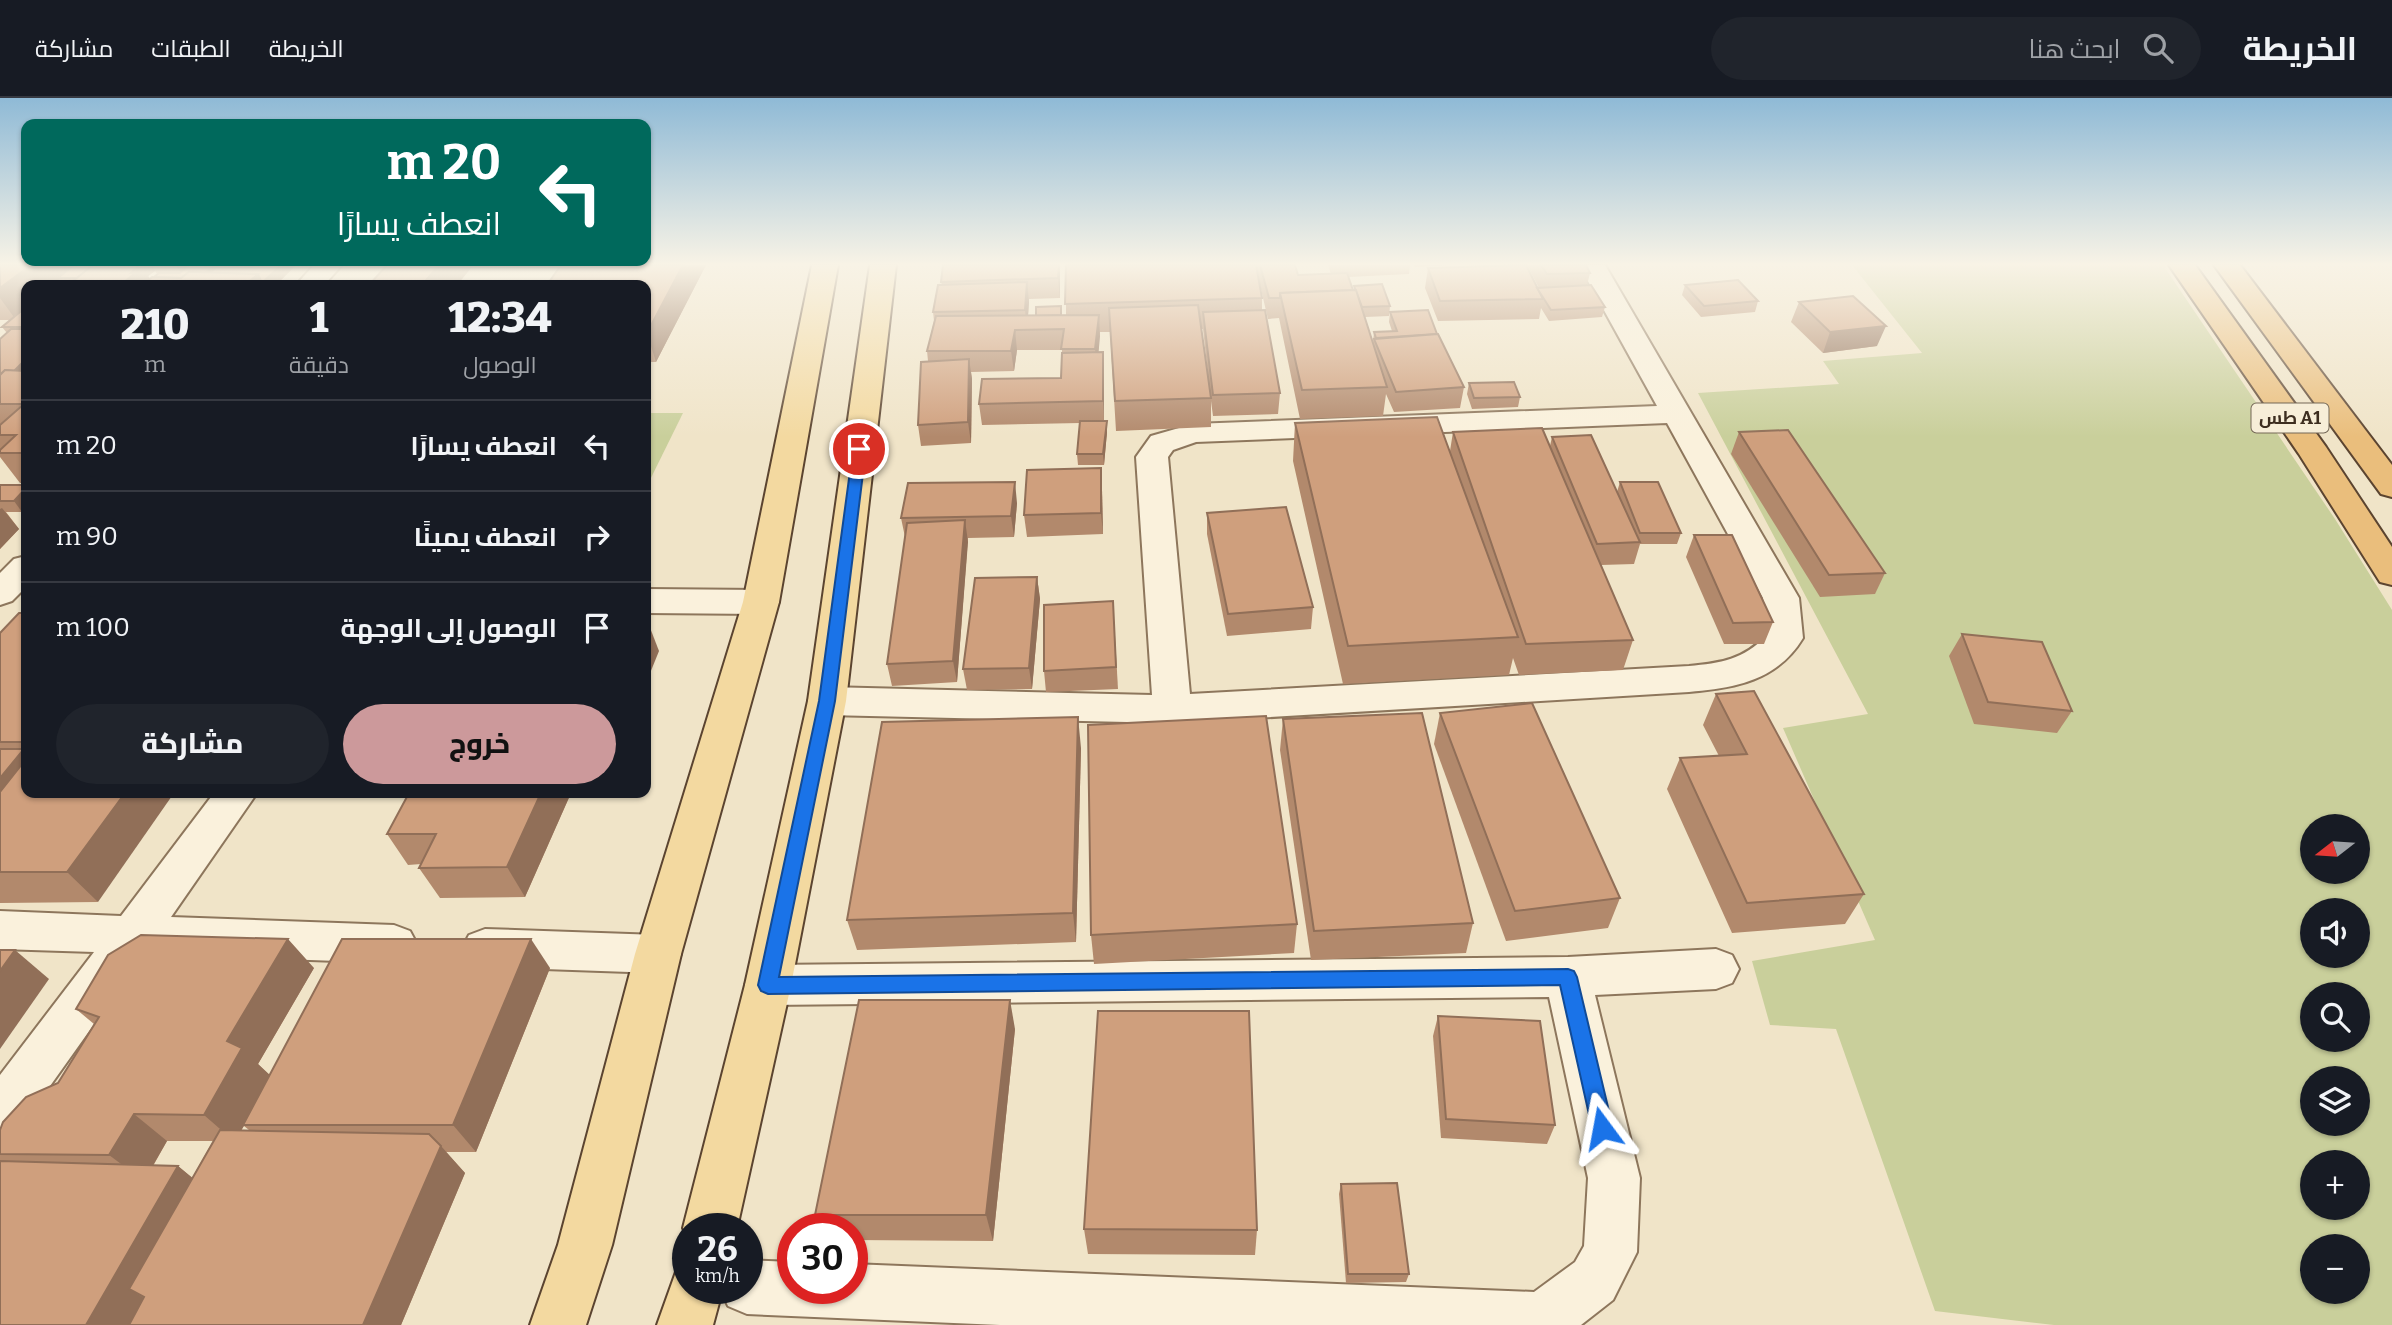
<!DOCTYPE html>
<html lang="ar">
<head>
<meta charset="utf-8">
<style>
  body { margin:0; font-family:Bitter,Cairo,serif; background:#20242c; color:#f1f3f6; direction:rtl; height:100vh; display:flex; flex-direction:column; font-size:26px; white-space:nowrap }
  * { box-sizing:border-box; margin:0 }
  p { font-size:23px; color:#9ea1a6 }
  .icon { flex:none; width:38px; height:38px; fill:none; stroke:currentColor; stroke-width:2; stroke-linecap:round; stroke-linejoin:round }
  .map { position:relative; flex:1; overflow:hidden; direction:ltr }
  .side { position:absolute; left:21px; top:182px; width:630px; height:518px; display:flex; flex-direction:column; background:#171b24; border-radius:14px; box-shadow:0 2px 5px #0004; direction:rtl }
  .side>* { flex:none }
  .guide { position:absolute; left:21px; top:21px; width:630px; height:147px; border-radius:14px; box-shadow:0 2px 5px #0004; direction:rtl; background:#00695c; color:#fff; overflow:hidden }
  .needle { width:46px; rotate:253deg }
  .fabs { position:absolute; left:2300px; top:716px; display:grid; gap:14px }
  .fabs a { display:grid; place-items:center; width:70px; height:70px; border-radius:50%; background:#171b24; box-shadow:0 2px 5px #0004; font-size:35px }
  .speed { position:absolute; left:672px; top:1115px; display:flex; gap:14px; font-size:35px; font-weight:700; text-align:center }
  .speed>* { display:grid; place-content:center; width:91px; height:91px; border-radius:50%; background:#171b24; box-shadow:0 2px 5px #0004; line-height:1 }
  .speed small { font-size:18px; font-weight:400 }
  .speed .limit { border:10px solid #d22; background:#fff; color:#111 }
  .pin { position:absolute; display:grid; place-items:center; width:60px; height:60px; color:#fff; margin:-30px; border:4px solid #fff; border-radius:50%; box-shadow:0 2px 7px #0007 }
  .me { position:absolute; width:77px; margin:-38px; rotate:347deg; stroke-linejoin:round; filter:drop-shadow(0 0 5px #0008) }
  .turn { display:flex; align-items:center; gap:24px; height:147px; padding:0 35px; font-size:32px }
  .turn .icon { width:91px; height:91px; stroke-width:2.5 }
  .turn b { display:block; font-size:49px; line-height:60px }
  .eta { display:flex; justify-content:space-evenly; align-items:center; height:119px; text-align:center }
  .eta b { font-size:42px; font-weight:800; line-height:49px }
  .primary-button { display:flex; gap:14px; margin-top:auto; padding:14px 35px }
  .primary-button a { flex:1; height:80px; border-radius:42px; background:#cc999b; color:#111; font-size:28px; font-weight:800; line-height:80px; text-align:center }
  .primary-button a+a { background:#20242c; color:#f1f3f6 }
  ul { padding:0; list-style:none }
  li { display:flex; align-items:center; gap:21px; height:91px; padding:0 35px; border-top:2px solid #363941 }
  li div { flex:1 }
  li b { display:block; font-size:26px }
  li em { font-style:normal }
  header { display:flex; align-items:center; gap:42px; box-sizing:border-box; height:98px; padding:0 35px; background:#171b24; border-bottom:2px solid #363941 }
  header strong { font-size:33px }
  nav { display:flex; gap:38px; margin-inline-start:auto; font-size:24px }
  .search { width:490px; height:63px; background:#20242c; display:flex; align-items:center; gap:18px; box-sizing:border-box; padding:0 24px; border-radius:38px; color:#9ea1a6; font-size:26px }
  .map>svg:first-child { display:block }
</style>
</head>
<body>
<header>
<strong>الخريطة</strong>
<div class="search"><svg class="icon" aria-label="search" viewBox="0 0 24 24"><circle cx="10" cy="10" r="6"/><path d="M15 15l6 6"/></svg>ابحث هنا</div>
<nav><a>الخريطة</a><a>الطبقات</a><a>مشاركة</a></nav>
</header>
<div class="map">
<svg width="2392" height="1227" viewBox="0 0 2392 1227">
  <rect width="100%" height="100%" fill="#f0e4c8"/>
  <g fill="#c9cf9b" fill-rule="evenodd">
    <path d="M 1852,167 L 2163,167 L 2335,421 L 2392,512 L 2392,1227 L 2054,1227 L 1935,1213 L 1836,931 L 1770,927 L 1752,863 L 1875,842 L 1783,630 L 1868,616 L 1698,295 L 1839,286 L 1823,263 L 1922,255 ZM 2312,728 L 2357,728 L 2357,774 L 2312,774 ZM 2312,812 L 2357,812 L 2357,858 L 2312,858 ZM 2312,896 L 2357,896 L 2357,942 L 2312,942 ZM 2312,980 L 2357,980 L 2357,1026 L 2312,1026 ZM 2312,1064 L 2357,1064 L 2357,1110 L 2312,1110 ZM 2312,1148 L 2357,1148 L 2357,1194 L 2312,1194 Z"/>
    <polygon points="646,315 683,315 646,390"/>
  </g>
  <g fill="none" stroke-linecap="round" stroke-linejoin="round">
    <g stroke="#8d765c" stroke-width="4">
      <g id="minor">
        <polygon points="314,167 342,167 324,187 296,187"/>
        <path d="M 1579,167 L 1605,167 L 1799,500 L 1803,540 C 1777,583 1735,590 1689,594 L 1172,625 L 827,617 L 813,613 L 808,603 L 813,593 L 827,589 L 1152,597 L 1136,359 L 1151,338 L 1193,326 L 1657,308 ZM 1667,325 L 1763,500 L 1767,537 C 1743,562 1721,565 1689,568 L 1190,596 L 1168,359 L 1173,352 L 1196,344 Z"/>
        <polygon points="26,458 26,489 12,503 0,507 0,475 14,461"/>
        <polygon points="646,491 761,492 774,496 779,504 774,512 761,516 646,515"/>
        <polygon points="214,695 257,695 171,819 394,827 410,833 417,846 410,859 394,865 144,856 18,1033 0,1040 0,977 94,854 0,851 0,813 121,818"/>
        <polygon points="485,831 658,837 674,842 681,856 674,870 658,875 485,869 469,863 462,850 469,837"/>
        <polygon points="1716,851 1732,857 1739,871 1732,885 1716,891 1595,897 1640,1080 1637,1154 1613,1202 1581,1227 1000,1227 747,1216 728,1208 720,1190 747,1190 747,1162 793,1164 793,1190 852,1190 852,1166 1534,1194 1575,1164 1584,1148 1588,1080 1549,899 768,907 752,901 745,887 752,873 768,867 1568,859"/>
      </g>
    </g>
    <g stroke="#5b4430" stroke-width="4">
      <g id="primary">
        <polygon points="812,167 838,167 779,504 681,856 612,1147 586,1227 530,1227 558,1147 635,856 743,504"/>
        <polygon points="870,167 896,167 846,603 791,887 737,1130 688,1130 688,1140 683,1130 745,887 808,603"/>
        <polygon points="688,1166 688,1190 723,1190 713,1227 657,1227 677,1171"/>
      </g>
    </g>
    <g stroke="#5b4430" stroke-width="4">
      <g id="trunk">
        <polygon points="2169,167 2195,167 2326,349 2392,449 2392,487 2380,484 2299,356"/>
        <polygon points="2214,167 2240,167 2392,367 2392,399 2381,396"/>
      </g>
    </g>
    <use href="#minor" fill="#faf1dc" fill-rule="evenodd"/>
    <use href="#primary" fill="#f3d9a0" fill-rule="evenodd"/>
    <use href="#trunk" fill="#eabe7c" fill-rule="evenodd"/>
  </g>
  <g fill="#b2896c" fill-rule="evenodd">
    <path d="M 0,167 L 296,167 L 276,187 L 63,187 L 62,186 L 26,187 L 26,385 L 20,385 L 0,359 L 0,241 L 7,235 L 2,229 L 11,222 L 0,222 ZM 155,173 L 157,176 L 150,181 L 148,178 Z"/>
    <polygon points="387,167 560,167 558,170 471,170 457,187 369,187"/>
    <polygon points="561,167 706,167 656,264 646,264 646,187"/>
    <path d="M 1060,167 L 1060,200 L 1029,201 L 1028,218 L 1036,218 L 1061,208 L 1062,217 L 1066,217 L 1066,167 L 1295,167 L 1298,177 L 1331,176 L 1328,167 L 1410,167 L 1409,176 L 1348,179 L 1353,192 L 1354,192 L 1354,188 L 1390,208 L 1389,218 L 1365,219 L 1373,244 L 1374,234 L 1392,233 L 1389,224 L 1390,214 L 1437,236 L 1464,289 L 1460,310 L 1394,314 L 1386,296 L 1383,318 L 1300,321 L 1279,220 L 1268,221 L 1259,183 L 1262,200 L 1262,212 L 1280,295 L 1278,316 L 1213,318 L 1211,303 L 1211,329 L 1116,333 L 1110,234 L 1100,234 L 1098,254 L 1103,254 L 1104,323 L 1107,323 L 1107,334 L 1104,367 L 1078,367 L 1077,356 L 1080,325 L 982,327 L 979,306 L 1061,280 L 1062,252 L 1017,252 L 1014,273 L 971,274 L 972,281 L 971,345 L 921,348 L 918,327 L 928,263 L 927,253 L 934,223 L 933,214 L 942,187 L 941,184 ZM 1201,231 L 1203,231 L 1209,286 Z"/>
    <polygon points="1414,167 1452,167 1415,169"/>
    <polygon points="1527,167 1586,167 1590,175 1587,187 1605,209 1602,219 1549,223 1541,210 1539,221 1438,223 1425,190 1428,170 1539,190"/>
    <polygon points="1685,187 1758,203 1755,214 1701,219 1682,197"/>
    <polygon points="1799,204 1877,248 1823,255 1791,224"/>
    <polygon points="1469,285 1520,299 1518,309 1472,311 1467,296"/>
    <polygon points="1295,325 1450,353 1453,334 1550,348 1552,339 1617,394 1620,384 1681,435 1677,446 1640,446 1634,466 1601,467 1633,542 1623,572 1519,577 1513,560 1509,577 1343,586 1293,363"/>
    <polygon points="1739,334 1885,475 1875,496 1820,499 1731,356"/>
    <polygon points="0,387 26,387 26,410 22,414 6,414 19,431 0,451"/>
    <polygon points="1102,392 1103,436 1027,439 1024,417"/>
    <polygon points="1017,405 1014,439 968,440 957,584 892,588 887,566 905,439 901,420"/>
    <polygon points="1207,415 1313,509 1311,531 1227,538 1207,436"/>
    <polygon points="1694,437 1773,524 1764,546 1724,546 1686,459"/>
    <polygon points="1037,479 1040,501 1032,591 967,592 963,571"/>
    <polygon points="1113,503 1118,591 1046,594 1044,573"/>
    <polygon points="26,515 26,695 98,804 0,805 0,535"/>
    <polygon points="1962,536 2072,613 2057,635 1974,626 1949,558"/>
    <polygon points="1716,596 1864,796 1845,826 1732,835 1667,691 1680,660 1719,658 1703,627"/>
    <polygon points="1440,615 1620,800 1608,830 1506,843 1434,646"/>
    <polygon points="1283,621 1473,825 1466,855 1311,862 1280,652"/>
    <polygon points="1081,650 1076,844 857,852 847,822"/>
    <polygon points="409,695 571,695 525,799 440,800 419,770 421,766 408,767 387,736"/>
    <polygon points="1297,826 1294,855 1094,866 1091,837"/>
    <path d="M 314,870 L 258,966 L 269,977 L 550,870 L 476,1054 L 446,1054 L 465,1075 L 401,1227 L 0,1227 L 3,1063 L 0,1062 L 0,1032 L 58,985 L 94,926 L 76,911 ZM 244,1028 L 249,1032 L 241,1032 ZM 167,1043 L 213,1043 L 192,1080 L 178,1068 L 153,1068 Z"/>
    <polygon points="1438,918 1555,1027 1547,1046 1441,1040 1433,938"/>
    <polygon points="1015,931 993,1143 852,1142 852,1130 822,1130 815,1117"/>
    <polygon points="1341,1086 1409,1176 1406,1184 1346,1185 1339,1096"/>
    <polygon points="1084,1131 1257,1132 1255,1157 1088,1156"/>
  </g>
  <g fill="#916f58">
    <polygon points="31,167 86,167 58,180 62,186 60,187 26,187 26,214 16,222 0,200 0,190"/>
    <polygon points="128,167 152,167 155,173 148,178 152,183 152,187 124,187 123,185"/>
    <polygon points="176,167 194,167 185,182"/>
    <polygon points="208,167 212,167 217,175 204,187 206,168"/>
    <polygon points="281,167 296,167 276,187 267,187 264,183"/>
    <polygon points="439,167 470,167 471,170 457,187 422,187"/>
    <polygon points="683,167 706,167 656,264 647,235"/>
    <polygon points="1059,167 1060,167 1060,200 1058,180"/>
    <polygon points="258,176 264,187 245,187"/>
    <polygon points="1027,184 1029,204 1027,232 1025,212"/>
    <polygon points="1099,217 1100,238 1097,272 1095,251"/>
    <polygon points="1886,228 1877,248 1823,255 1830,234"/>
    <polygon points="1015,232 1017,252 1014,273 1011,253"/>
    <polygon points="1103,254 1104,275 1104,324 1103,303"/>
    <polygon points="26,261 26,296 1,284"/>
    <polygon points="969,261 972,281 971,345 968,324"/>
    <polygon points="1107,323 1107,334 1104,367 1103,356"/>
    <polygon points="1101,370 1102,392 1103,436 1101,415"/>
    <polygon points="1015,384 1017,405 1014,439 1011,418"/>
    <polygon points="26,390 26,410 22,414 14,403"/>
    <polygon points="2,410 19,431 0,451 0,411"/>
    <polygon points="965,422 968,444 957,584 953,563"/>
    <polygon points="1037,479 1040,501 1032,591 1029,570"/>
    <polygon points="647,522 659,553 646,585 646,525"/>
    <polygon points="1078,619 1081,650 1076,844 1073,815"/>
    <polygon points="24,651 26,653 26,695 0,749 0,680"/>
    <polygon points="125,695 174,695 98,804 67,774"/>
    <polygon points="541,695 571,695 525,799 507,769"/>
    <polygon points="288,841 314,870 258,966 271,978 235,1044 204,1017 227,943"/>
    <polygon points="531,841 550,870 476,1054 453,1027"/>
    <polygon points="15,852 49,881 0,951 0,873"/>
    <polygon points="1010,902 1015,931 993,1143 986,1117"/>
    <polygon points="134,1016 167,1043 144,1083 109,1057"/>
    <polygon points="441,1048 465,1075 401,1227 363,1227"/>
    <polygon points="178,1068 211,1095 144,1199 129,1191 150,1204 137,1227 86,1227"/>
  </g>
  <g fill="#cf9f7d" stroke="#916f58" stroke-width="2">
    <polygon points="0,167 31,167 0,190"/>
    <polygon points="74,167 93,167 77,180 58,180"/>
    <polygon points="93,167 140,167 131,175 135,175 123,185 90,185 84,187 68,187"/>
    <polygon points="189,167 208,167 206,168 212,169 205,175 189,174 181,180 154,179 159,175 180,175"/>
    <polygon points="254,167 281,167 264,183 261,183 258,176 210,175 216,169 252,169"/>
    <polygon points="387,167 439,167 422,187 369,187"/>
    <polygon points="561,167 683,167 647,235 646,235 646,187 547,187"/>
    <polygon points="943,167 1059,167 1058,180 941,184"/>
    <polygon points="1066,167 1256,167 1262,200 1065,206"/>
    <polygon points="1260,167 1295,167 1298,177 1347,175 1353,192 1280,195 1280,200 1269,200"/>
    <polygon points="1526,167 1543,201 1440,203 1428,170"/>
    <polygon points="1541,167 1586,167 1590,175 1547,176"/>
    <polygon points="189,174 258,176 245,187 143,187 152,179 181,180"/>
    <polygon points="1738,182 1758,203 1704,208 1685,187"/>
    <polygon points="1027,184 1025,212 933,214 938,187"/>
    <polygon points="1382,186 1390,208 1362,209 1354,188"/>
    <polygon points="1591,187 1605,209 1551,212 1537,190"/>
    <polygon points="1356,192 1387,289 1302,292 1280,195"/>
    <polygon points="1853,198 1886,228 1830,234 1799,204"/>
    <polygon points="1198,207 1211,300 1115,303 1109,210"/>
    <polygon points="1061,208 1061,217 1036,218 1036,209"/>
    <polygon points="26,209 26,229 2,229"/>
    <polygon points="1265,212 1280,295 1213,297 1203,214"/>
    <polygon points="1428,212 1437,236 1376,240 1374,234 1397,233 1390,214"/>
    <polygon points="1099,217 1095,251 1061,251 1064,231 1015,232 1011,253 927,253 936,218"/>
    <polygon points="11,231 26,231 26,261 14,273 5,272 0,277 0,241"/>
    <polygon points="1438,236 1464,289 1396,294 1374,241"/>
    <polygon points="1103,254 1103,303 979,306 982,281 1061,280 1062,255"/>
    <polygon points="969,261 968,324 918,327 921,264"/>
    <polygon points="5,272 26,273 26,355 0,355 0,352 16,337 0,337 0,327 24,306 0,306 0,277"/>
    <polygon points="1514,284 1520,299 1474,300 1469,285"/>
    <polygon points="1437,319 1518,539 1348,548 1295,325"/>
    <polygon points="1080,323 1107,323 1103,356 1077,356"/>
    <polygon points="1542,330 1633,542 1526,546 1453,334"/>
    <polygon points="1788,332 1885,475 1829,477 1739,334"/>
    <polygon points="1591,337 1640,444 1597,446 1552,339"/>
    <polygon points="1101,370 1101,415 1024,417 1027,372"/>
    <polygon points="1015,384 1011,418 901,420 908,385"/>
    <polygon points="1620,384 1658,384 1681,435 1640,435"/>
    <polygon points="0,387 26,387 26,390 14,403 0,403"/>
    <polygon points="1286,409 1313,509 1228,516 1207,415"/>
    <polygon points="965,422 953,563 887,566 907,425"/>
    <polygon points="1694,437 1732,437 1773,524 1733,525"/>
    <polygon points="1037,479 1029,570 963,571 975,480"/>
    <polygon points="1113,503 1116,569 1044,573 1044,507"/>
    <polygon points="19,515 26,515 26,641 24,644 0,644 0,535"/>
    <polygon points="1962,536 2042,544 2072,613 1988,604"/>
    <polygon points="1754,593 1864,796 1747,805 1680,660 1747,656 1716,596"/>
    <polygon points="1532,605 1620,800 1515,813 1440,615"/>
    <polygon points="1422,615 1473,825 1314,833 1283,621"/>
    <polygon points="1266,618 1297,826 1091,837 1088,627"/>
    <polygon points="1078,619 1073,815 847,822 882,624"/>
    <polygon points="0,651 24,651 0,680"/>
    <polygon points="26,661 26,695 125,695 67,774 0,774 0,694"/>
    <polygon points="409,695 541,695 507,769 419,770 436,736 387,736"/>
    <polygon points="141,837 288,841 227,943 242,950 204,1017 134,1016 109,1057 0,1056 0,1032 3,1024 26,999 58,985 99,919 76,911 108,857"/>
    <polygon points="342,841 531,841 453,1027 243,1027"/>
    <polygon points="0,852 15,852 0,873"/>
    <polygon points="859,902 1010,902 986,1117 815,1117"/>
    <polygon points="1098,913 1249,913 1257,1132 1084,1131"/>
    <polygon points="1438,918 1540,923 1555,1027 1446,1021"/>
    <polygon points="220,1032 429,1036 441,1048 363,1227 129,1227 144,1199 129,1191"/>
    <polygon points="0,1063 178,1068 86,1227 0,1227"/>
    <polygon points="1397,1085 1409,1176 1348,1176 1341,1086"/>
  </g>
  <linearGradient id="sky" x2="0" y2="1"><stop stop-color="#8fbad6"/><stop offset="0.49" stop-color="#f8f3e6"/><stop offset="1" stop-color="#f8f3e6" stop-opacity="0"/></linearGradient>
  <rect width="2392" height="339" fill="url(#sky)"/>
  <polygon fill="#1a73e8" stroke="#114b97" stroke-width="2" points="859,347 866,351 835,603 779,879 1568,871 1574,873 1577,879 1613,1030 1609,1037 1602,1040 1595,1037 1592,1030 1560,887 768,896 761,893 758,887 819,603 853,351"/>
  <g text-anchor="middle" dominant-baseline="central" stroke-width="5" stroke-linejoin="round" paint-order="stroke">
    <rect fill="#f7eed8" stroke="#756857" stroke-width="2" x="2251.5" y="305.5" width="77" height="29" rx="5"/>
    <g font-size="18" font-weight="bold" fill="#3d2e20">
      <text x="2290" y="320">طس A1</text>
    </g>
  </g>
</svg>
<div class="fabs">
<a><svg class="needle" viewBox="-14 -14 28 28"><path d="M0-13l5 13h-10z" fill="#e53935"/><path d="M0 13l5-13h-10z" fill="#9ea1a6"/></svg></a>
<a><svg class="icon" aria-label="sound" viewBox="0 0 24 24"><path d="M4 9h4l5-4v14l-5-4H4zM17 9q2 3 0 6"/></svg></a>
<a><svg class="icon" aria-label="search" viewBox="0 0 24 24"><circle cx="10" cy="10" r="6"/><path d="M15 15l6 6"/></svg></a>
<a><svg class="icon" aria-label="layers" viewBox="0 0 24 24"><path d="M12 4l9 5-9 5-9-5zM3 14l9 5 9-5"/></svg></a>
<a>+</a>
<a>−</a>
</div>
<div class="speed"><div>26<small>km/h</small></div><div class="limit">30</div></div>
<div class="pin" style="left:859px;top:351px;background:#d93025"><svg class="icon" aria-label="arrive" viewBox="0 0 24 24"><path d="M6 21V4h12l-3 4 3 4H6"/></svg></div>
<svg class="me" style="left:1602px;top:1030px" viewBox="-20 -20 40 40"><path d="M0-17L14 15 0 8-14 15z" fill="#1a73e8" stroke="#fff" stroke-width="4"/></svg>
<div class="guide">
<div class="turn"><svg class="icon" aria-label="left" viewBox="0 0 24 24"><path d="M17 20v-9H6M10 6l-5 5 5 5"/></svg><div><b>20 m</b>انعطف يسارًا</div></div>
</div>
<section class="side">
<div class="eta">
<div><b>12:34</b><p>الوصول</p></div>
<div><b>1</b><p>دقيقة</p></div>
<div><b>210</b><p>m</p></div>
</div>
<ul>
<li><svg class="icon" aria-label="left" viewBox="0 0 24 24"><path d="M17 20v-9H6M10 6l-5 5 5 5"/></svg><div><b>انعطف يسارًا</b></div><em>20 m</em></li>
<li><svg class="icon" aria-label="right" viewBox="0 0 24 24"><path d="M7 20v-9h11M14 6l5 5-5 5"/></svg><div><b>انعطف يمينًا</b></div><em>90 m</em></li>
<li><svg class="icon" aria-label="arrive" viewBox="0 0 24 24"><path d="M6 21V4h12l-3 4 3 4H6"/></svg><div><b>الوصول إلى الوجهة</b></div><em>100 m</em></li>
</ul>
<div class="primary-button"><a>خروج</a><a>مشاركة</a></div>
</section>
</div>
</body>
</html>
